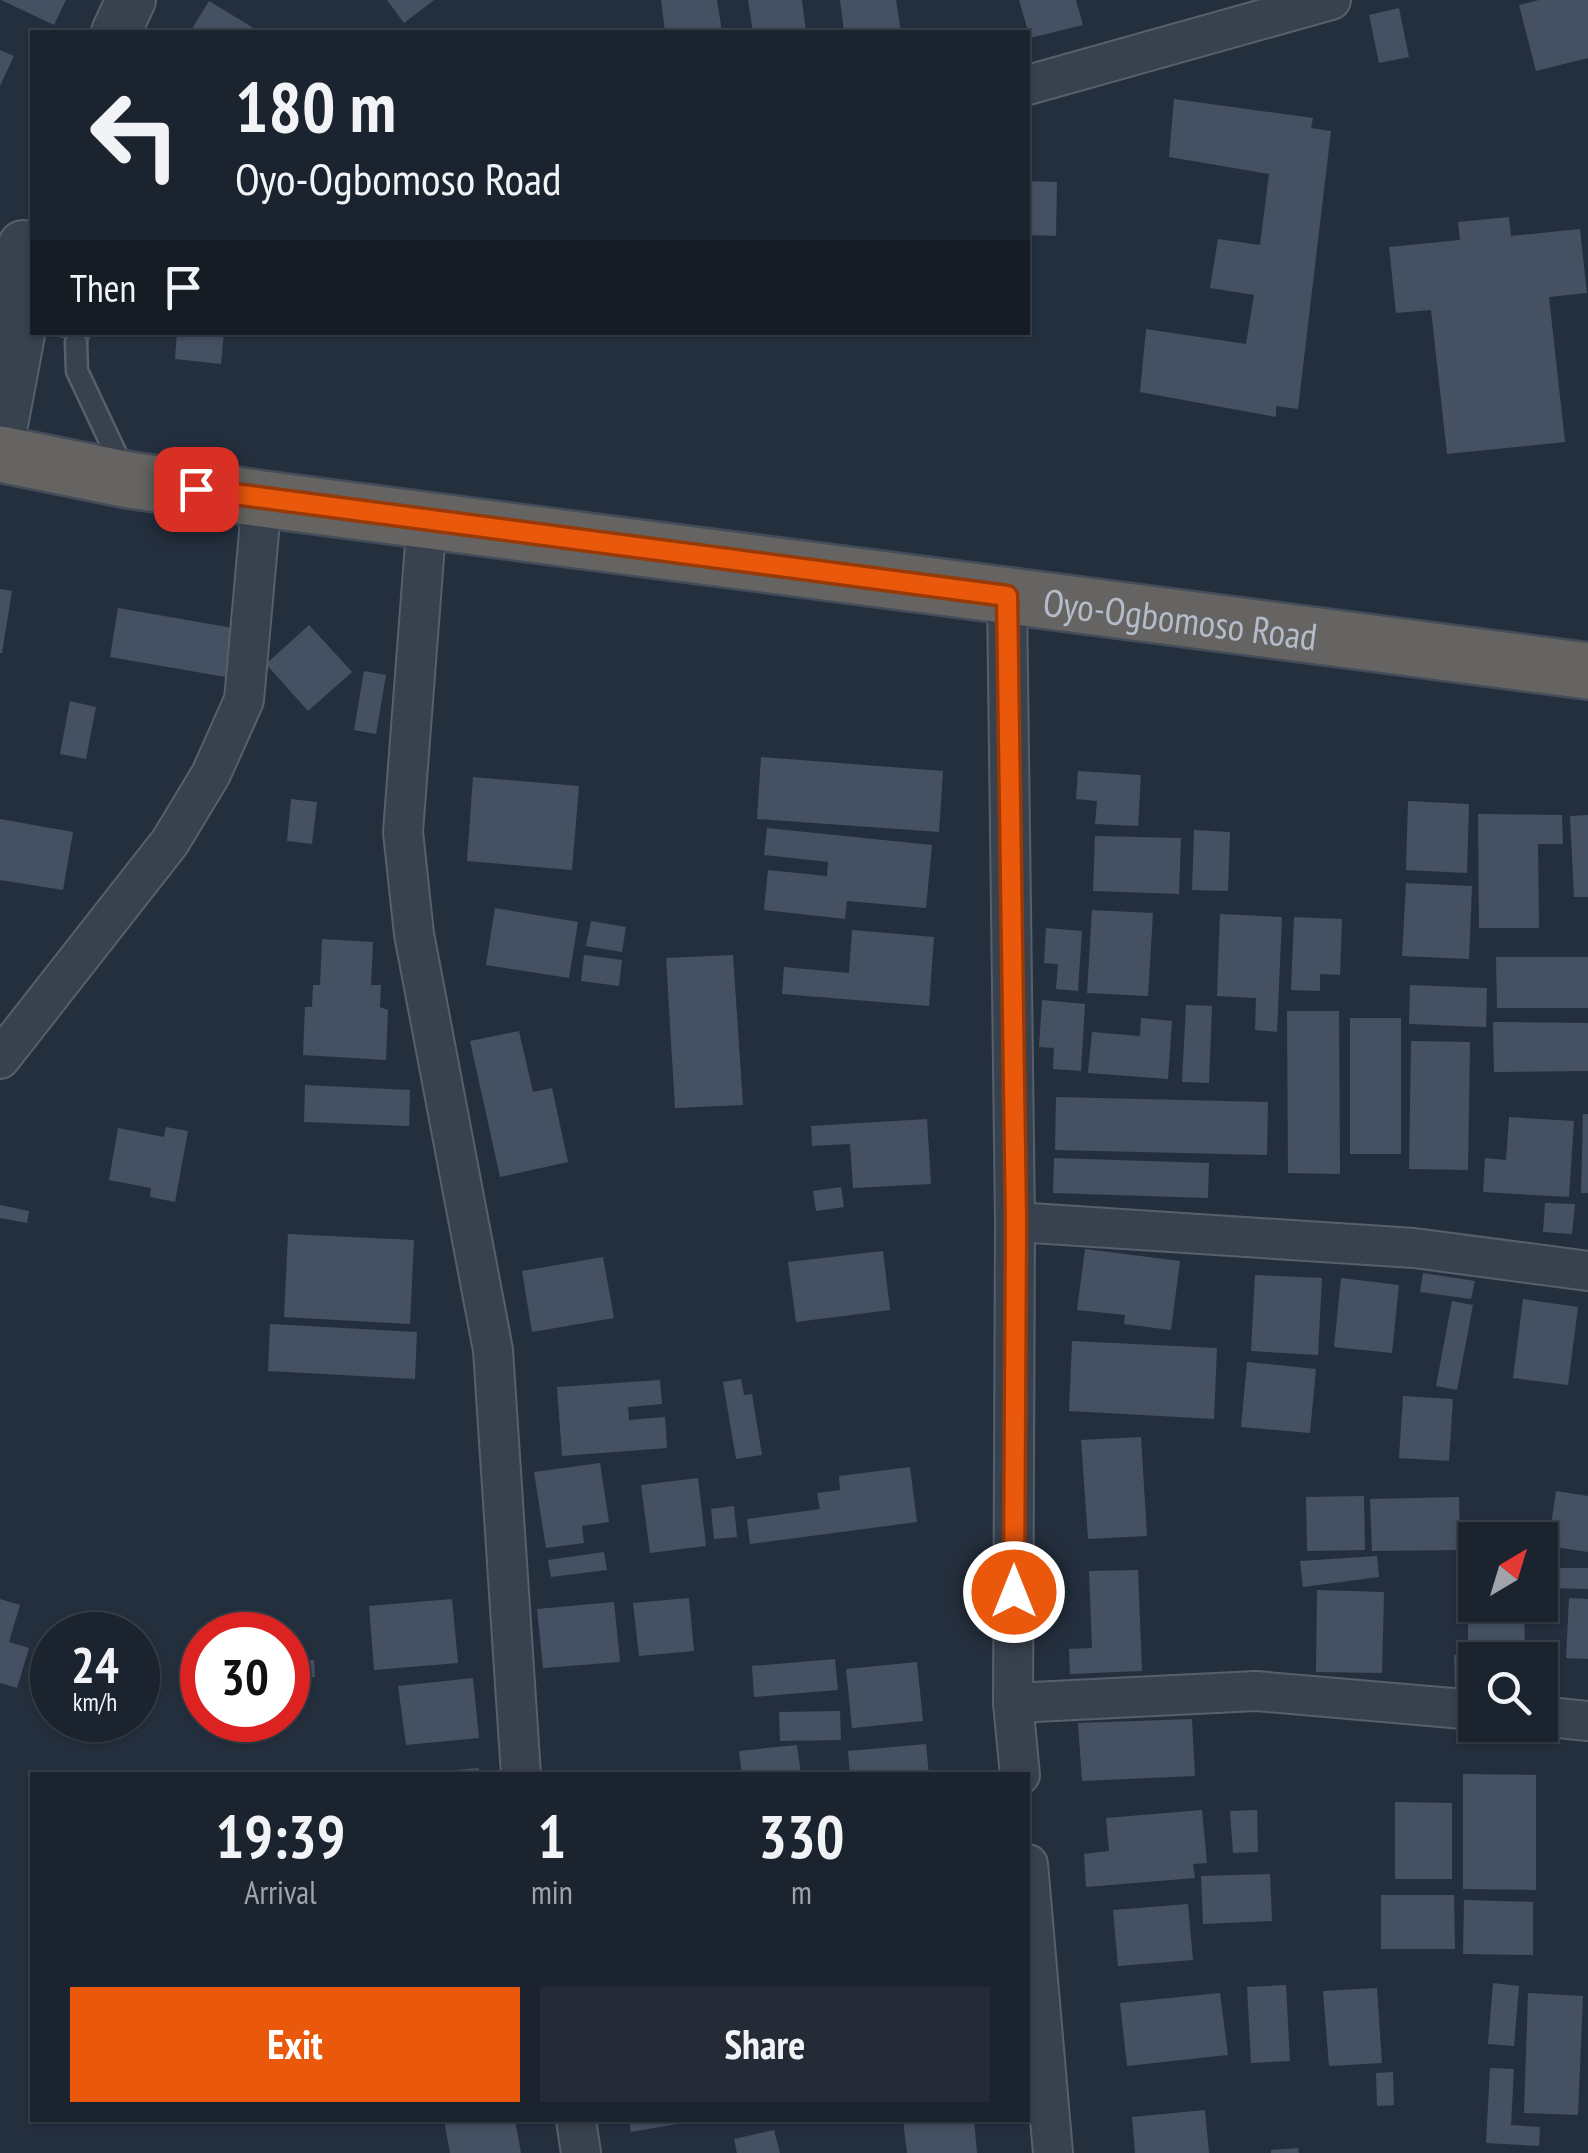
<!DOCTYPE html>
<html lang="en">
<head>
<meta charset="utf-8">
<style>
  body { margin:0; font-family:"PT Sans Narrow",sans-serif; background:#242b36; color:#f1f3f6; height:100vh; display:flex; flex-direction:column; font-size:38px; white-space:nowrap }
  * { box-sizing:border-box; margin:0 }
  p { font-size:32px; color:#a0a4aa }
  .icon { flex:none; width:55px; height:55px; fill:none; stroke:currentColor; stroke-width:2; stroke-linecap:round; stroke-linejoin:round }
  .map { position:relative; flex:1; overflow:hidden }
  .drawer { position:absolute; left:30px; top:1772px; width:1000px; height:350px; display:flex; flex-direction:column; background:#1b232e; border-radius:0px; box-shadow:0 2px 8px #0004,0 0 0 2px #39404a }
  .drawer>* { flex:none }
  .top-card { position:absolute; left:30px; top:30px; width:1000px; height:305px; border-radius:0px; box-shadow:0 2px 8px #0004,0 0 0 2px #39404a; background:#1b232e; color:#f1f3f6; overflow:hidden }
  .needle { width:65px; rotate:38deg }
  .fabs { position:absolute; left:1458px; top:1522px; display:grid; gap:20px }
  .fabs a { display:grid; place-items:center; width:100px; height:100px; border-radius:0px; background:#1b232e; box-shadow:0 2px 8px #0004,0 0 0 2px #39404a; font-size:50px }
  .speed { position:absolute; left:30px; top:1612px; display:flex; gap:20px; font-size:50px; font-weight:700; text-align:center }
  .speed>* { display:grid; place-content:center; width:130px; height:130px; border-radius:50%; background:#1b232e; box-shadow:0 2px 8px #0004,0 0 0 2px #39404a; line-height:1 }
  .speed small { font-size:25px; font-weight:400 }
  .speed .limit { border:15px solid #d22; background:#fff; color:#111 }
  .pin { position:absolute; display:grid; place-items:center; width:85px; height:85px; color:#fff; margin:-42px; border-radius:20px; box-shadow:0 5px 15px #0006 }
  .me { position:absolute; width:110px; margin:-55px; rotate:0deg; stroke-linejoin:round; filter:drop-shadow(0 0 8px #0008) }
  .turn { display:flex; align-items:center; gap:35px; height:210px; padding:0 40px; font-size:45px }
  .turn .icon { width:130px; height:130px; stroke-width:2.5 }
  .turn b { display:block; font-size:70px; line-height:85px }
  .then { display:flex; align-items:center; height:95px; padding:0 40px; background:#0003; gap:20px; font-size:38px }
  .eta { display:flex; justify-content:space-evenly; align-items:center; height:170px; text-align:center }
  .eta b { font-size:60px; font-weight:600; line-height:70px }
  .action { display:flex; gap:20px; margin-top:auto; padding:20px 40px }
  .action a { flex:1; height:115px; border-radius:0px; background:#ea580c; color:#fff; font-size:40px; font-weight:600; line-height:115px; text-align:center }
  .action a+a { background:#242b36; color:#f1f3f6 }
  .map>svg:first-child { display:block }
</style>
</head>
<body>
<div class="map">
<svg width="1588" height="2153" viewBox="0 0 1588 2153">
  <rect width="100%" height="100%" fill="#242f3e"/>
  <g fill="#455162">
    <polygon points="1,0 66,0 54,25"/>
    <polygon points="387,0 434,0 404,23"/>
    <polygon points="661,0 717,0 722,32 665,32"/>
    <polygon points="748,0 802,0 806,32 753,32"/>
    <polygon points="840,0 896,0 901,32 844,32"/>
    <polygon points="1019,0 1076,0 1083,25 1030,38"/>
    <polygon points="1539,0 1588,0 1588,58 1536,71 1519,5"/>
    <polygon points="209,1 260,32 190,32"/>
    <polygon points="1399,8 1409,57 1379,63 1369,15"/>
    <polygon points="0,50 14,56 0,86"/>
    <polygon points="1174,99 1313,118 1311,128 1331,131 1298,409 1276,406 1276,417 1140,392 1146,329 1246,344 1254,295 1210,288 1218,239 1260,245 1269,174 1169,157"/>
    <polygon points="1028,181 1057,182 1056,236 1028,235"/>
    <polygon points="1509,217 1511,236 1580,229 1587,293 1549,297 1565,442 1447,454 1431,310 1396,313 1389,247 1460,240 1458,222"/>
    <polygon points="55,332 92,332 88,345 54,336"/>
    <polygon points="177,332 224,332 221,364 175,359"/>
    <polygon points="0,589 12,591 2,653 0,653"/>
    <polygon points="118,608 239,629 231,678 110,657"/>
    <polygon points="309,625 352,672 308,711 266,664"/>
    <polygon points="364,671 386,675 376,734 354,730"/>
    <polygon points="70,701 96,707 86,759 60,754"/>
    <polygon points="761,757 943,771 939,832 757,819"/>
    <polygon points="1078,771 1141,775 1138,826 1095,824 1097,801 1076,799"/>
    <polygon points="473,777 579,786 572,870 467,861"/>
    <polygon points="291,799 317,802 312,844 287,841"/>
    <polygon points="1408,801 1469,804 1467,873 1406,870"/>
    <polygon points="1478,814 1562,815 1563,844 1538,844 1539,928 1479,928"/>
    <polygon points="1588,815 1588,897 1574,897 1570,816"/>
    <polygon points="0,819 73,832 63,890 0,880"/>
    <polygon points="767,828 932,845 926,908 847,901 845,919 764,910 768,870 827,876 828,862 764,855"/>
    <polygon points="1194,830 1230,832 1228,891 1192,890"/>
    <polygon points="1095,836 1181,838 1179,894 1093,891"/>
    <polygon points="1406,883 1472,886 1469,959 1402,956"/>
    <polygon points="495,908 578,922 569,978 486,965"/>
    <polygon points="1092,910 1153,913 1148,996 1087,993"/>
    <polygon points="1220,914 1282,917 1277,1032 1255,1030 1256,998 1217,996"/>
    <polygon points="1294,917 1342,919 1340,975 1320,974 1320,991 1291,990"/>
    <polygon points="591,921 626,927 622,952 586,946"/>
    <polygon points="1046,928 1082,931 1078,991 1056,989 1058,964 1044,963"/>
    <polygon points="852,930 934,937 929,1006 782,994 784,967 849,973"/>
    <polygon points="322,939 373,942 371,985 381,985 380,1007 388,1010 386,1060 303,1055 305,1007 312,1007 313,985 320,985"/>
    <polygon points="584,955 622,960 619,986 581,981"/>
    <polygon points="733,955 743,1105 675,1108 666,958"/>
    <polygon points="1496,957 1588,957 1588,1008 1497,1008"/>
    <polygon points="1410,985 1487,988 1486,1027 1409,1024"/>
    <polygon points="1042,1000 1085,1004 1081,1071 1053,1069 1054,1048 1039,1047"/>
    <polygon points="1186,1005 1212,1006 1209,1083 1182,1082"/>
    <polygon points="1287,1011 1339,1011 1340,1174 1288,1173"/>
    <polygon points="1141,1018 1172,1021 1168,1079 1088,1073 1092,1032 1140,1036"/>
    <rect x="1350" y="1018" width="51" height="136"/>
    <polygon points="1493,1022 1588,1023 1588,1071 1494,1072"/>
    <polygon points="519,1031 533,1092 552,1088 568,1162 500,1177 470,1041"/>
    <polygon points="1411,1041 1470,1042 1468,1170 1409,1169"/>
    <polygon points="305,1085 410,1090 409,1126 304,1122"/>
    <polygon points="1056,1097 1268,1102 1267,1155 1055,1150"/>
    <polygon points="1583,1114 1588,1114 1588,1193 1581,1193"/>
    <polygon points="1509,1117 1574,1121 1569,1197 1483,1192 1485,1158 1506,1160"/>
    <polygon points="927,1119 931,1184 853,1188 850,1144 812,1146 811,1126"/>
    <polygon points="166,1127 188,1131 175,1202 150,1197 151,1188 109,1180 118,1128 164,1137"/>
    <polygon points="1054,1158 1209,1163 1208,1198 1053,1193"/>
    <polygon points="841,1187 844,1207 816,1211 813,1191"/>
    <polygon points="1545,1203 1575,1204 1572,1234 1543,1232"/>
    <polygon points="0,1205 29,1211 27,1223 0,1218"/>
    <polygon points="288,1234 414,1240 410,1324 284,1317"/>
    <polygon points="1085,1249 1180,1261 1171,1330 1124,1324 1125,1315 1077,1310"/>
    <polygon points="883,1251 890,1310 796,1322 788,1262"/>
    <polygon points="603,1257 614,1318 532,1332 522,1271"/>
    <polygon points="1423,1273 1475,1281 1471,1299 1420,1292"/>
    <polygon points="1255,1275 1322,1278 1318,1355 1251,1351"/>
    <polygon points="1341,1278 1399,1285 1392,1353 1334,1347"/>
    <polygon points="1523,1299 1578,1307 1568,1385 1513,1378"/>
    <polygon points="1452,1301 1473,1305 1457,1390 1436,1386"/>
    <polygon points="270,1324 417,1332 415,1379 268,1371"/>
    <polygon points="1072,1341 1217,1348 1214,1419 1069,1411"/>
    <polygon points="1247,1362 1316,1369 1310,1433 1241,1427"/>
    <polygon points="741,1379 744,1395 752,1394 762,1455 736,1459 723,1382"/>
    <polygon points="660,1380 662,1404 628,1407 629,1420 665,1417 667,1448 562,1456 557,1387"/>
    <polygon points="1403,1396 1453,1399 1449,1461 1399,1458"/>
    <polygon points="1141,1437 1147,1536 1088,1539 1081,1440"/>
    <polygon points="600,1463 609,1522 582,1526 584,1543 546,1548 534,1472"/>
    <polygon points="910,1467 917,1522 750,1544 747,1519 820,1509 817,1493 840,1490 839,1476"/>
    <polygon points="698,1478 706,1546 650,1553 641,1485"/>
    <polygon points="1556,1491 1588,1496 1588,1552 1548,1546"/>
    <polygon points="1364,1496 1365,1550 1307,1551 1306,1497"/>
    <polygon points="1459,1497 1460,1550 1372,1551 1370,1499"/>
    <polygon points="734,1506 737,1537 714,1539 711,1509"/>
    <polygon points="604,1552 607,1570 551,1577 548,1560"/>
    <polygon points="1377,1556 1379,1577 1303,1587 1300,1561"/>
    <polygon points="1547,1568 1588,1568 1588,1589 1546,1588"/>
    <polygon points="1138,1570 1142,1671 1070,1674 1069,1649 1092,1648 1089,1571"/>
    <polygon points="1468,1582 1475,1582 1475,1605 1524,1605 1525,1660 1475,1660 1474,1688 1455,1688 1454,1655 1468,1654"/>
    <polygon points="1317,1590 1384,1592 1382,1673 1316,1672"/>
    <polygon points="689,1598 694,1651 639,1656 633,1603"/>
    <polygon points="1569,1598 1588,1599 1588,1659 1566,1658"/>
    <polygon points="0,1599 20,1605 9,1642 29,1648 17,1688 0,1683"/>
    <polygon points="452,1599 458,1663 374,1670 369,1606"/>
    <polygon points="614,1602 620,1662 543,1668 537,1609"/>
    <polygon points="835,1659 838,1690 754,1697 752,1666"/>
    <polygon points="314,1660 315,1677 288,1679 288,1662"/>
    <polygon points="917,1662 923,1721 852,1728 846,1669"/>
    <polygon points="473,1678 479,1738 406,1745 398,1686"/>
    <polygon points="840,1711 841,1740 780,1741 779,1712"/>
    <polygon points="1192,1719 1195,1776 1082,1781 1078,1723"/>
    <polygon points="926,1744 929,1775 850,1775 848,1751"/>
    <polygon points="797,1745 801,1775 742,1775 739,1751"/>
    <polygon points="479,1768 479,1775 429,1775 429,1772"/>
    <polygon points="1463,1774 1536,1775 1536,1890 1463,1889"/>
    <polygon points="1395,1802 1452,1803 1452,1879 1395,1879"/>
    <polygon points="1202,1810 1207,1863 1193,1864 1195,1878 1086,1887 1084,1854 1109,1851 1106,1818"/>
    <polygon points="1257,1810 1258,1852 1233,1853 1230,1811"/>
    <polygon points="1270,1874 1272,1921 1203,1924 1201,1876"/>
    <polygon points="1381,1895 1454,1895 1455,1949 1381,1949"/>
    <polygon points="1464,1900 1533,1902 1533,1955 1463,1954"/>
    <polygon points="1188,1904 1193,1960 1118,1966 1113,1910"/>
    <polygon points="1493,1983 1519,1986 1514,2046 1488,2044"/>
    <polygon points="1286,1985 1290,2061 1251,2063 1247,1987"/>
    <polygon points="1377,1988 1382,2063 1329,2066 1323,1991"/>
    <polygon points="1220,1993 1228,2055 1127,2066 1120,2003"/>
    <polygon points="1528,1993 1583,1996 1578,2115 1524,2113"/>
    <polygon points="1490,2068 1514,2069 1511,2125 1540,2127 1539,2146 1486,2143"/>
    <polygon points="1393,2072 1394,2105 1377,2106 1376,2073"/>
    <polygon points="1205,2110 1209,2153 1135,2153 1132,2117"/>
    <polygon points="444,2120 515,2120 521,2153 450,2153"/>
    <polygon points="629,2120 688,2120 689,2122 631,2132"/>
    <polygon points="903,2120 974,2120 977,2153 907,2153"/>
    <polygon points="774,2130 780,2153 737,2153 734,2139"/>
    <polygon points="1298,2148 1299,2153 1271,2153 1271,2150"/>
  </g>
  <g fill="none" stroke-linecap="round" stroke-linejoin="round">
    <g stroke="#565f6c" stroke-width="25">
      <polyline id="service" points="76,343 77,371 125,473"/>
    </g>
    <g stroke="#565f6c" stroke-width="42">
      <g id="minor">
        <polyline points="1028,85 1331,0"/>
        <polyline points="427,518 403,832 414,934 493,1350 521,1775"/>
        <polyline points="1007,596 1015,1222 1013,1703 1020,1775"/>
        <polyline points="0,1059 170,842 211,774 244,700 262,499"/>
        <polyline points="1015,1222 1414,1248 1588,1271"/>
        <polyline points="1013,1703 1256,1691 1475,1710"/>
        <polyline points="1540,1716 1588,1721"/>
        <polyline points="1028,1864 1053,2153"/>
        <polyline points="576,2120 581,2153"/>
      </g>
    </g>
    <g stroke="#565f6c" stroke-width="52">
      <g id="tertiary">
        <polyline points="116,32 131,0"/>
        <polyline points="0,441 22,324 23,245"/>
      </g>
    </g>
    <g stroke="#434c59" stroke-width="60">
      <g id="trunk">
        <path id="s1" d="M 0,454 L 129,480 L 262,499 L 1588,671"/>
      </g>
    </g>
    <use href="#service" stroke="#38414e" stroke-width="20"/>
    <use href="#minor" stroke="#38414e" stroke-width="38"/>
    <use href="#tertiary" stroke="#38414e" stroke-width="48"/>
    <use href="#trunk" stroke="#656462" stroke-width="55"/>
  </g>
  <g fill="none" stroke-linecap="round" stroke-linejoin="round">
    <g stroke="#983908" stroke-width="25">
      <polyline id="route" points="196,489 1007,596 1016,1222 1014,1592"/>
    </g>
    <use href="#route" stroke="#ea580c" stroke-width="18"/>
  </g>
  <g text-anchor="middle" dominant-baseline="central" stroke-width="10" stroke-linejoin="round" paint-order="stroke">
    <g font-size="38" fill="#b4bcc9" stroke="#1d2633">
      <text stroke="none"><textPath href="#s1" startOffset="1192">Oyo-Ogbomoso Road</textPath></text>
    </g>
  </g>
</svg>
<div class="fabs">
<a><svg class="needle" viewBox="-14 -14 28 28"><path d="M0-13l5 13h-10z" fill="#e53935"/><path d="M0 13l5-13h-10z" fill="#a0a4aa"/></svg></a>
<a><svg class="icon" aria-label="search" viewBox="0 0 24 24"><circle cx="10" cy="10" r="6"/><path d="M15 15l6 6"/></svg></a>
</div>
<div class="speed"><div>24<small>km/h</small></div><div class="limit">30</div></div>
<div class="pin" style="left:196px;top:489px;background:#d93025"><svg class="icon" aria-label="arrive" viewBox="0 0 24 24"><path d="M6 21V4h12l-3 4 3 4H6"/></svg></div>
<svg class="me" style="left:1014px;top:1592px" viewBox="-20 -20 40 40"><circle r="17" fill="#ea580c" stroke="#fff" stroke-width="3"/><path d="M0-11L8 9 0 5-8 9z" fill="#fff"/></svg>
<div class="top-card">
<div class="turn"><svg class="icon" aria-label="left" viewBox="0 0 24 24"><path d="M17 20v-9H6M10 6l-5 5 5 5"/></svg><div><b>180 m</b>Oyo-Ogbomoso Road</div></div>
<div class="then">Then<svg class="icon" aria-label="arrive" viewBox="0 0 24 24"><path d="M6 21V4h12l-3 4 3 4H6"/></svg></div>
</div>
<section class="drawer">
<div class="eta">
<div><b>19:39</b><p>Arrival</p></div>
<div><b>1</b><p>min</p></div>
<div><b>330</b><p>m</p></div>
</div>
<div class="action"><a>Exit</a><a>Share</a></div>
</section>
</div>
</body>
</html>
